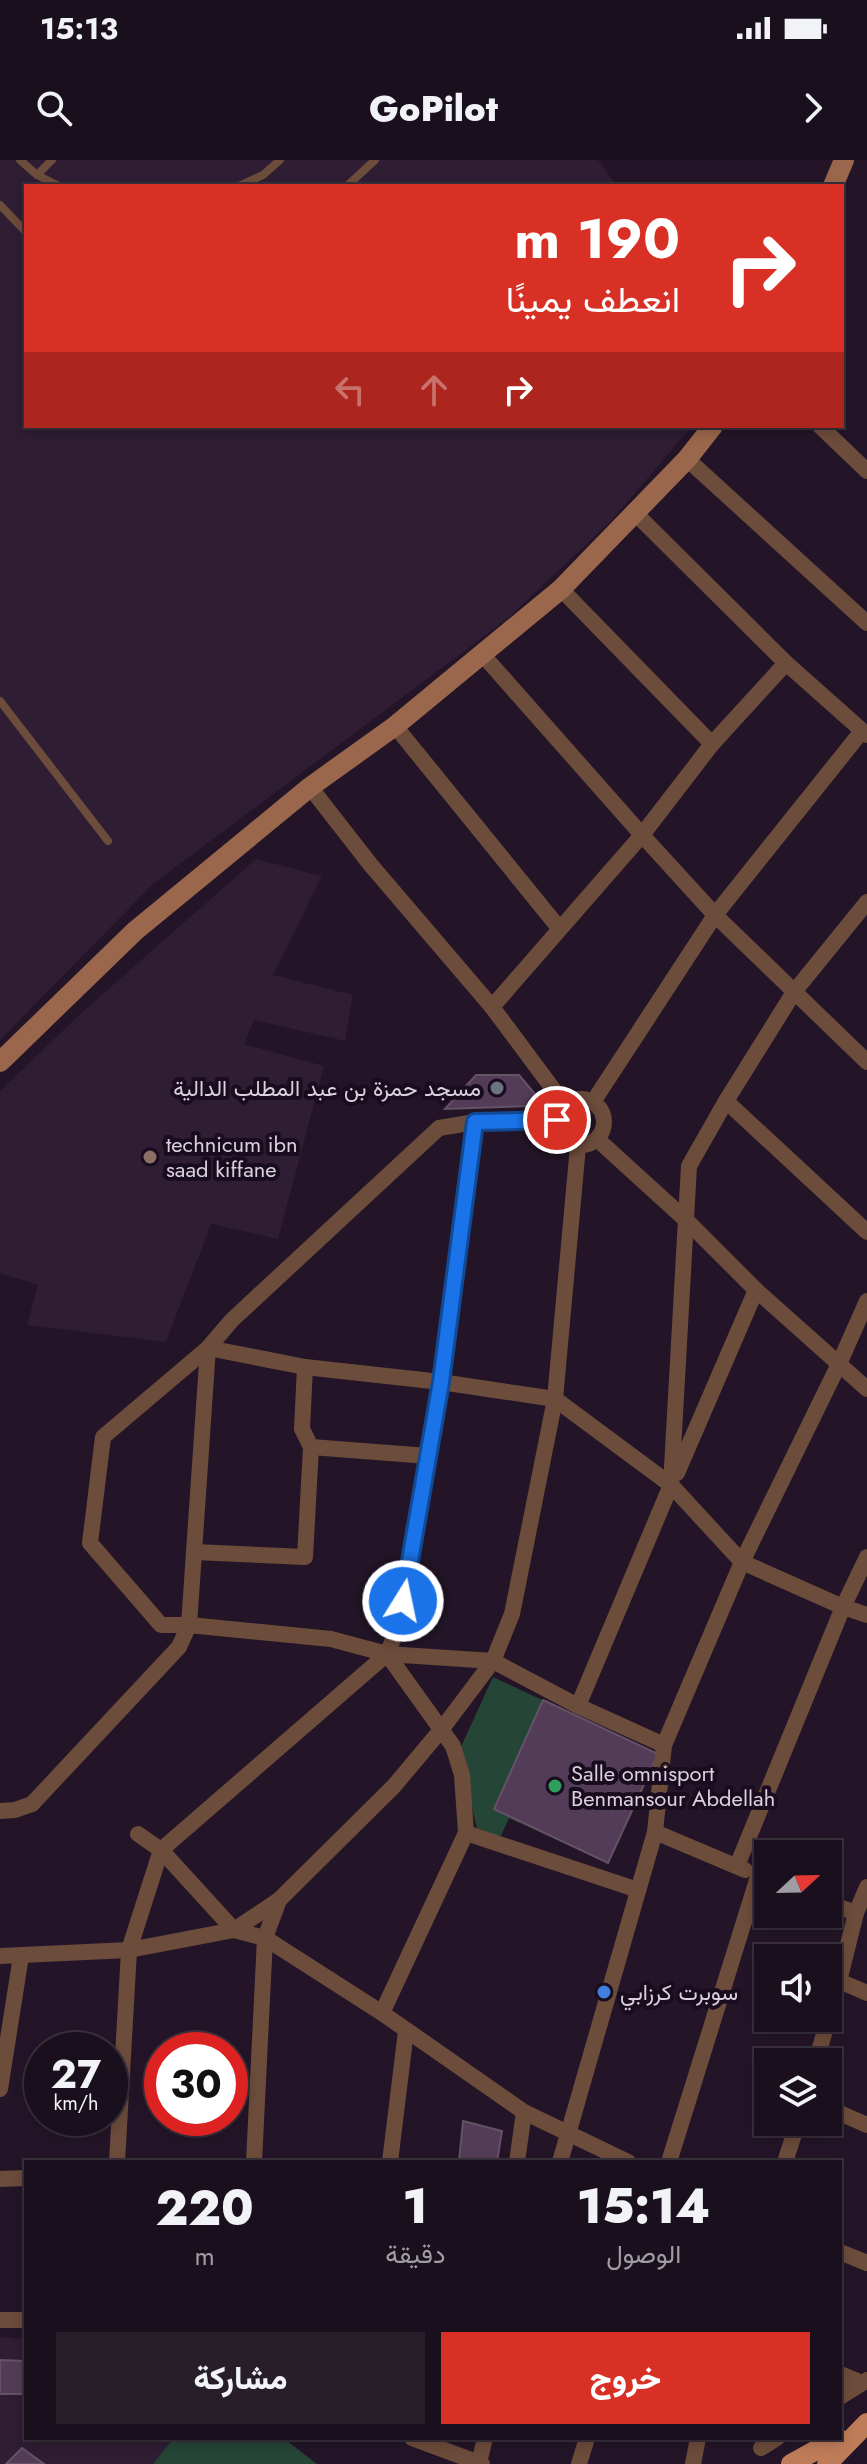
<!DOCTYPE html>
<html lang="ar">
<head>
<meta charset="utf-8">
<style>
  body { margin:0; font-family:Jost,Vazirmatn,sans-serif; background:#271e2a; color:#f1f3f6; direction:rtl; height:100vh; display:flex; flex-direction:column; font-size:30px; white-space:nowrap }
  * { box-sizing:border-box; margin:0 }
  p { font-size:26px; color:#9f9da4 }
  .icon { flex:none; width:44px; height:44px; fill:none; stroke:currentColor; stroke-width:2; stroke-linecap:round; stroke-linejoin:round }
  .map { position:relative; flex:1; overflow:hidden; direction:ltr }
  .drawer { position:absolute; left:24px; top:2000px; width:818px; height:280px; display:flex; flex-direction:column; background:#1a101d; border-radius:0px; box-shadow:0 4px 12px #0003,0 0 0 2px #38303b; direction:rtl }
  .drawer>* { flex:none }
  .hud { position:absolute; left:24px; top:24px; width:820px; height:244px; border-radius:0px; box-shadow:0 4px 12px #0003,0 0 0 2px #38303b; direction:rtl; background:#d93025; color:#fff; overflow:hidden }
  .needle { width:52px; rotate:68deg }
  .controls { position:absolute; left:754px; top:1680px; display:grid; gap:16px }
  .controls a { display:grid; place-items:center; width:88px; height:88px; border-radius:0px; background:#1a101d; box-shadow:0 4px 12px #0003,0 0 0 2px #38303b; font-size:40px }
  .speed { position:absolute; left:24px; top:1872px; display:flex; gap:16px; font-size:40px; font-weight:700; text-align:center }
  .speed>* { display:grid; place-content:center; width:104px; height:104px; border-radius:50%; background:#1a101d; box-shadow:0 4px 12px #0003,0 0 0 2px #38303b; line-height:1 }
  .speed small { font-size:20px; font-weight:400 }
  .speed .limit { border:12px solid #d22; background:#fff; color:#111 }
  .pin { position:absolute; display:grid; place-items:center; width:68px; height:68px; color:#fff; margin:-34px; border:4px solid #fff; border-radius:50%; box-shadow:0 2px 8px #0007 }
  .me { position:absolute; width:88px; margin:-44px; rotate:10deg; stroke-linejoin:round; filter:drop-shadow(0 0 6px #0008) }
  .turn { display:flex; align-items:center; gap:28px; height:168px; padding:0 32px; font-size:36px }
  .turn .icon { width:104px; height:104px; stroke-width:2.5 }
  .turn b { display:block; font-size:56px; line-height:68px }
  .lanes { display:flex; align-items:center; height:76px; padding:0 32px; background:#0003; justify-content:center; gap:40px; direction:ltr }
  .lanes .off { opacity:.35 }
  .eta { display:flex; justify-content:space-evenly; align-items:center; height:136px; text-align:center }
  .eta b { font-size:48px; font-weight:800; line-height:56px }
  .cta { display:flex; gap:16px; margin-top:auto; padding:16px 32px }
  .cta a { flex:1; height:92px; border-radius:0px; background:#d93025; color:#fff; font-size:32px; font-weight:800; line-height:92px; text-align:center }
  .cta a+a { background:#271e2a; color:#f1f3f6 }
  .status { display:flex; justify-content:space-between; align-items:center; height:56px; padding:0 40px; background:#1a101d; direction:ltr }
  .status svg { height:22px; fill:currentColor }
  header { display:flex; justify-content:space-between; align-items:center; height:104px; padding:0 32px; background:#1a101d; font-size:36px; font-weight:800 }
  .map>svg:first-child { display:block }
</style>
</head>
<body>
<div class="status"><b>15:13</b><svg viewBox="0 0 49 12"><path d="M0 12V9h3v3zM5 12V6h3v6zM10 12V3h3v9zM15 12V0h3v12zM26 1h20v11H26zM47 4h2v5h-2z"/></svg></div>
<header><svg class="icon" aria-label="forward" viewBox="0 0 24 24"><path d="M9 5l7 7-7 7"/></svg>GoPilot<svg class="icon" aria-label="search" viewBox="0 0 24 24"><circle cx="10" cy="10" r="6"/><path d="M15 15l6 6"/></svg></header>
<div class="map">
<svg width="867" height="2304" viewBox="0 0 867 2304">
  <rect width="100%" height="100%" fill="#231527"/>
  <g fill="#2e1d33">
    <polygon points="0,0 598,0 617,26 26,26 26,266 692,266 611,361 506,460 154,723 0,880"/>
    <polygon points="256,699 322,716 273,815 353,835 345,881 254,860 244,884 324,906 278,1079 211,1064 166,1182 27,1165 38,1125 0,1113 0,931 78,856"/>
    <polygon points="0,2177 26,2179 26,2278 283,2278 317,2304 0,2304"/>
  </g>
  <g fill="#254536">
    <polygon points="493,1517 658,1594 608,1703 509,1658 499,1680 477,1669 459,1591"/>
    <polygon points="174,2278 283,2278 317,2304 153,2304"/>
  </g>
  <g fill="#533c57" stroke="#645267" stroke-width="2">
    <polygon points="476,915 519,915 541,941 532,946 445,949"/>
    <polygon points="543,1540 658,1594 608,1703 494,1649"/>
    <polygon points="463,1961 502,1971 497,2002 459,2002"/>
    <polygon points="0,2200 26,2201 26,2234 0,2234"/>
    <polygon points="22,2288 44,2304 6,2304"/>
  </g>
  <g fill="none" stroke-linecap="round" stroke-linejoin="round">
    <g stroke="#6c4c3b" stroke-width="8">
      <polyline points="20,0 37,15 59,26"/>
      <polyline points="37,15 52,0"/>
      <polyline points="239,26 263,15 280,0"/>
      <polyline points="347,26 375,0"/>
      <polyline points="0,45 26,72"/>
      <polyline points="0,541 108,681"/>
    </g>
    <g stroke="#6c4c3b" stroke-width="16">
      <polyline points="820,266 867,311"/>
      <polyline points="687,299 867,463"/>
      <polyline points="636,354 786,503 867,575"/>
      <polyline points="561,429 712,584"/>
      <polyline points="482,494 642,675 715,755 867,902"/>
      <polyline points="395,566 559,768"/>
      <polyline points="310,627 370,704 492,847 565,945"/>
      <polyline points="492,847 642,675 712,584 786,503"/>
      <circle cx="581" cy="962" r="23"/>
      <polyline points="726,941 867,1072"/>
      <polyline points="593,942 715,755 862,571"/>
      <polyline points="597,979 686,1060 756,1130 867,1229"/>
      <polyline points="311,1287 428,1296"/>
      <polyline points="677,1313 756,1130"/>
      <polyline points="194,1392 305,1397 311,1287 302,1269 305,1207"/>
      <polyline points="387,1494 397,1470 441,1222 475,962"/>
      <polyline points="578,1546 671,1325 689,1006 726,941 794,832 867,742"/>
      <polyline points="664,1585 578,1546 493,1501 387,1494 331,1479 189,1465 161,1465 90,1383 103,1277 208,1188 305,1207 441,1222 555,1239 671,1325 742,1402 843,1447 867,1455"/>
      <polyline points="0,1651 15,1650 32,1644 179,1487 189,1465 208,1188 232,1160 439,968 475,962 557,960"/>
      <polyline points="655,1672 745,1710"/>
      <polyline points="466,1673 638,1730"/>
      <polyline points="138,1674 161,1690 234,1770 265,1778 382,1853 524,1952 628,2002"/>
      <polyline points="737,1706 843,1447 867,1397"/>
      <polyline points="867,1727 856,1753 839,1821 867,1833"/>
      <polyline points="828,1743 856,1753"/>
      <polyline points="0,1796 129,1790 234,1770 279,1740"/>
      <polyline points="816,1902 839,1821"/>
      <polyline points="0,1929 21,1796"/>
      <polyline points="828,1948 867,1965"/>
      <polyline points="117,2002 129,1790 161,1690 387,1494 453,1586 462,1615 466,1673 382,1853"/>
      <polyline points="254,2002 265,1778 279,1740 394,1626 441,1570 493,1501 512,1454 555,1239 578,986"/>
      <polyline points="390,2002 406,1871"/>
      <polyline points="517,2002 524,1952"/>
      <polyline points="560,2002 655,1672 664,1585 742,1402 839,1204 867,1141"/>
      <polyline points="669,2002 758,1717"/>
      <polyline points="785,2002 798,1962"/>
      <polyline points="0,2019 26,2018"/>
      <polyline points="840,2092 867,2103"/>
      <polyline points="0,2160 26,2160"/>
      <polyline points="840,2214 862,2223"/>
      <polyline points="840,2237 867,2220"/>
      <polyline points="412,2278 482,2304"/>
      <polyline points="761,2288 777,2278"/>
      <polyline points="479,2303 485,2278"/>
      <polyline points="579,2304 587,2278"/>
      <polyline points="693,2304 698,2278"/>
    </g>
    <g stroke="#9a674c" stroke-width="20">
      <polyline points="833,26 844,0"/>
      <polyline points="0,902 135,771 310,627 395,566 561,429 687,299 713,266"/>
    </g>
    <g stroke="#be7c59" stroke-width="20">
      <polyline points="791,2304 838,2278"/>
      <polyline points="827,2304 867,2263"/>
    </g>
  </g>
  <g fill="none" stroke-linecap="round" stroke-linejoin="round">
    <g stroke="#114b97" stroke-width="20">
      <polyline id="route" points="403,1441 441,1222 475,962 557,960"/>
    </g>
    <use href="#route" stroke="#1a73e8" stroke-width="14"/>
  </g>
  <circle fill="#6b7280" stroke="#190c1e" stroke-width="3" cx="497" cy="928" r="8"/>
  <circle fill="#8d6e63" stroke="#190c1e" stroke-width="3" cx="150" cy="997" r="8"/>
  <circle fill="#2e9e5b" stroke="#190c1e" stroke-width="3" cx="555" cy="1626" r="8"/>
  <circle fill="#3f7fe0" stroke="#190c1e" stroke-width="3" cx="604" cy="1832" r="8"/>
  <g text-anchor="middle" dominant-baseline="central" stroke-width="8" stroke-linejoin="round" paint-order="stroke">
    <g font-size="22" fill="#dad1dd" stroke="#190c1e" text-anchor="start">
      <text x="481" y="928" text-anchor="end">مسجد حمزة بن عبد المطلب الدالية</text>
      <text x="166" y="984">technicum ibn<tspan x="166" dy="25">saad kiffane</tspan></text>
      <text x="571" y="1613">Salle omnisport<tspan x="571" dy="25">Benmansour Abdellah</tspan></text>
      <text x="620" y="1832">سوبرت كرزابي</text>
    </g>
  </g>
</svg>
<div class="controls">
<a><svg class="needle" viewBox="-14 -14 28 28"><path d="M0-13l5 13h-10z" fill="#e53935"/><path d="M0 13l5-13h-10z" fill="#9f9da4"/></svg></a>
<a><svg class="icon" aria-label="sound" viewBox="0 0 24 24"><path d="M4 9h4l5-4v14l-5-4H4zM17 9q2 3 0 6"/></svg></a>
<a><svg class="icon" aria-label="layers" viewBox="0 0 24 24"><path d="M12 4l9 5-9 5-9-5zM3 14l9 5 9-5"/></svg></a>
</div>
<div class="speed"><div>27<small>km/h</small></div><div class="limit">30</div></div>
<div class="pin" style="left:557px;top:960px;background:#d93025"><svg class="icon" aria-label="arrive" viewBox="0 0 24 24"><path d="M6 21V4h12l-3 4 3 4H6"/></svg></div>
<svg class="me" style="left:403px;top:1441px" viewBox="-20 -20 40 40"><circle r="17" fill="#1a73e8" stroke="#fff" stroke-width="3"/><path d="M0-11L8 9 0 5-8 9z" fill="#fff"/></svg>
<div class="hud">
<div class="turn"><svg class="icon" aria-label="right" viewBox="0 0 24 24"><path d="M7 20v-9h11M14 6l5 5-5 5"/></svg><div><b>190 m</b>انعطف يمينًا</div></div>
<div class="lanes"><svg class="icon off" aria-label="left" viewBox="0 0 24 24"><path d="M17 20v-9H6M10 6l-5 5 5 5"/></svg><svg class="icon off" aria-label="ahead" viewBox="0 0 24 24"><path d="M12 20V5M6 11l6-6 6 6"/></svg><svg class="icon" aria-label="right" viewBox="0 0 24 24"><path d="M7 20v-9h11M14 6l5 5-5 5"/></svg></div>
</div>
<section class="drawer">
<div class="eta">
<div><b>15:14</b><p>الوصول</p></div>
<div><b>1</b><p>دقيقة</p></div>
<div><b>220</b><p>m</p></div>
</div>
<div class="cta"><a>خروج</a><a>مشاركة</a></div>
</section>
</div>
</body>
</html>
